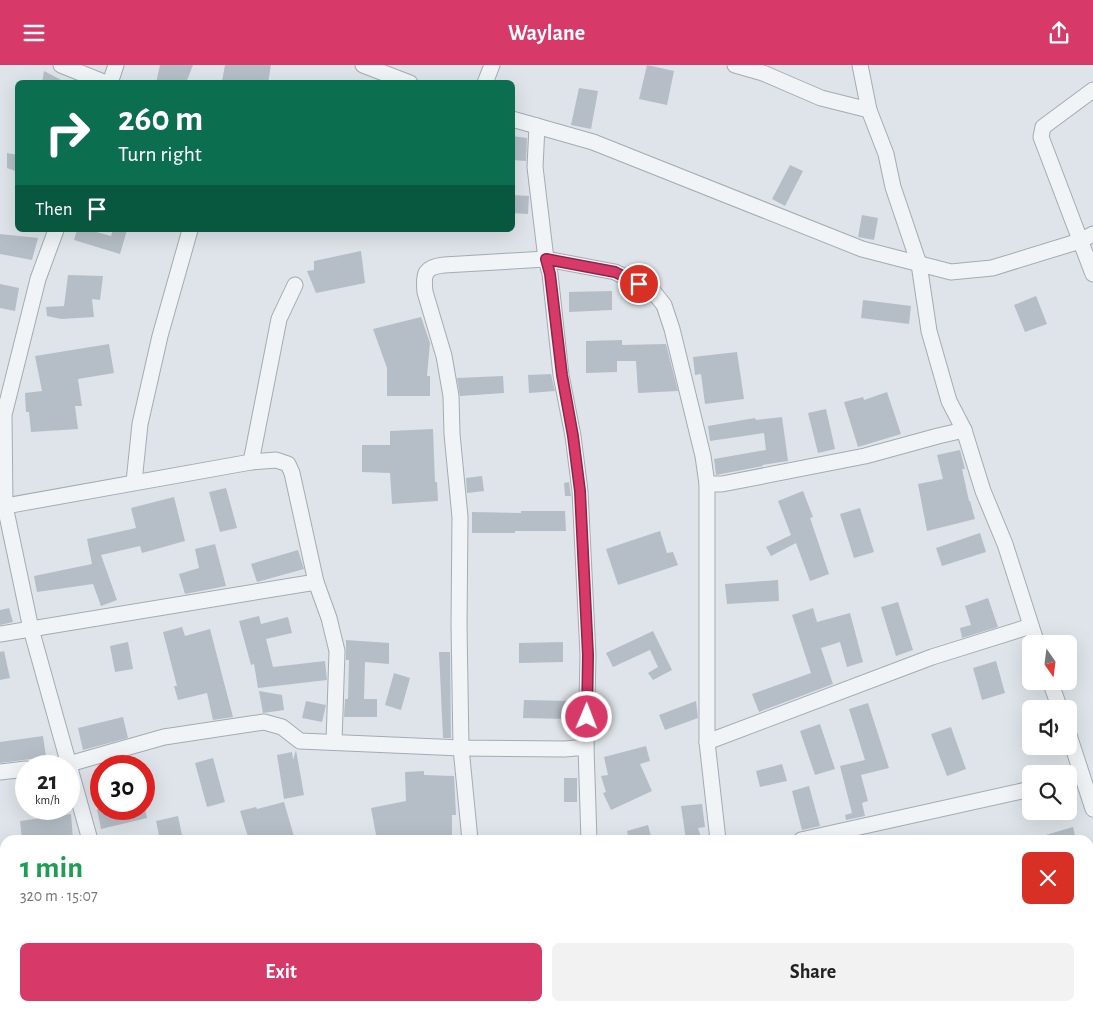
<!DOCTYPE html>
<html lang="en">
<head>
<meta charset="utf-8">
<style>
  body { margin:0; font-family:"Alegreya Sans",sans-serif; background:#f2f2f2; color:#222; height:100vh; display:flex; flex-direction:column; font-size:19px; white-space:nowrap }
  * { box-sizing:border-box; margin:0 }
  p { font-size:16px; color:#767676 }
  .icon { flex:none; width:28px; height:28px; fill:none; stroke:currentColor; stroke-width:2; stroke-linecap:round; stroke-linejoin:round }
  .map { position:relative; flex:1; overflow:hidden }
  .side { position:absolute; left:0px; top:770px; width:1094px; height:176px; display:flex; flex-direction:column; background:#fff; border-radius:15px 15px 0 0; box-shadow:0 5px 20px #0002 }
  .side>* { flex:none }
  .guide { position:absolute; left:15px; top:15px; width:500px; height:152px; border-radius:8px; box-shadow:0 5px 20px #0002; background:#0b6e4f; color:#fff; overflow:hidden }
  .needle { width:32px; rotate:166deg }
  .controls { position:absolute; left:1022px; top:570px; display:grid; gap:10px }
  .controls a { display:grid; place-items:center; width:55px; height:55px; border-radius:8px; background:#fff; box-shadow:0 5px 20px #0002; font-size:25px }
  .speed { position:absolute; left:15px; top:690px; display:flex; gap:10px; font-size:25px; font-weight:700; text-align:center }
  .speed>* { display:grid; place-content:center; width:65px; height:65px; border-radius:50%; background:#fff; box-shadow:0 5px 20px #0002; line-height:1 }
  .speed small { font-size:12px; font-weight:400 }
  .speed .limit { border:8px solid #d22; background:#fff; color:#111 }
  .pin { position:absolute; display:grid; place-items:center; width:42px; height:42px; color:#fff; margin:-21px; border:2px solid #fff; border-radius:50%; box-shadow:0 1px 5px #0007 }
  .me { position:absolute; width:55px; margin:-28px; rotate:1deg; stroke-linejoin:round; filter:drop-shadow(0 0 4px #0008) }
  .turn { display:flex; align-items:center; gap:18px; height:105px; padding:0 20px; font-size:22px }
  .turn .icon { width:65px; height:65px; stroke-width:2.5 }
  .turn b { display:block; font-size:35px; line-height:42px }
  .then { display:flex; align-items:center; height:48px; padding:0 20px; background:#0003; gap:10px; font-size:19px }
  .round { display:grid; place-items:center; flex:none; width:52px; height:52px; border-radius:8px; background:#f2f2f2 }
  .overview { display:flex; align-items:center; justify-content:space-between; height:85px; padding:0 20px }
  h1 { font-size:30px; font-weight:600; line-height:38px; color:#1e9e55 }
  .button { display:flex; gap:10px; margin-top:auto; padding:10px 20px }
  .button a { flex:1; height:58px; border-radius:8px; background:#d73a68; color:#fff; font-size:20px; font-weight:600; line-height:58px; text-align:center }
  .button a+a { background:#f2f2f2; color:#222 }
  header { display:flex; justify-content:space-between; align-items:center; height:65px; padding:0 20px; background:#d73a68; color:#fff; font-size:22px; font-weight:600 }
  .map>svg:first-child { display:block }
</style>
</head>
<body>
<header><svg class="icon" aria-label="menu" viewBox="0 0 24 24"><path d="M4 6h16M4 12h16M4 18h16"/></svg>Waylane<svg class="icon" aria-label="share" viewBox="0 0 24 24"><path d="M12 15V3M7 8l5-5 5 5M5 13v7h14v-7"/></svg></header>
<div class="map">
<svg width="1093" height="946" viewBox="0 0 1093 946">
  <rect width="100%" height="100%" fill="#dee4e9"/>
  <g fill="#b5bec6">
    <polygon points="160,0 193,0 186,18 156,18"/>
    <polygon points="225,0 271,0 268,18 230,18 222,16"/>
    <polygon points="647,0 674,6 667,40 639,34"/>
    <polygon points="44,6 67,18 42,18"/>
    <polygon points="579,23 598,26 591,64 571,60"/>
    <polygon points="512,71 527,73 526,96 512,95"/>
    <polygon points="7,88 18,90 18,107 7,103"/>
    <polygon points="790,100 803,106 785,141 772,134"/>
    <polygon points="512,130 529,131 528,149 512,148"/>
    <polygon points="862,150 878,153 874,175 858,172"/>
    <polygon points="77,165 89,165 111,171 113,165 127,165 120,189 74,175"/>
    <polygon points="0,169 38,173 32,195 0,189"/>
    <polygon points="361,186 365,218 316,228 307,206 314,205 314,196"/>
    <polygon points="68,210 103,211 100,235 92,234 94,252 61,254 47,251 46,242 64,241"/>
    <polygon points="0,219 19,223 15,246 0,243"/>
    <polygon points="612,226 612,245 569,247 569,227"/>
    <polygon points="1036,231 1047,259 1025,267 1014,240"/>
    <polygon points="863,235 911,241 909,259 861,253"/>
    <polygon points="421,252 430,278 427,311 430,311 430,331 387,331 387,303 373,264"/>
    <polygon points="622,275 622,280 666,279 678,326 638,328 636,296 617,296 617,307 586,308 586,276"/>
    <polygon points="109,279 114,308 78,314 82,341 75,341 78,364 31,367 29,347 26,347 25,328 42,326 35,291"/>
    <polygon points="737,287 744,334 705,339 701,309 695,310 693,292"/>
    <polygon points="551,309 555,326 529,328 528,310"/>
    <polygon points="503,311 504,328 460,331 457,313"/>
    <polygon points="887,327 901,369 858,382 844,337 863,332 864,335"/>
    <polygon points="826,344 835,384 818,388 808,348"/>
    <polygon points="782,352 788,396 762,400 763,401 716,410 714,394 766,385 764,368 710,376 708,361 755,353 756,355"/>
    <polygon points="433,364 435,417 437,417 438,436 392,439 390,408 362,407 362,380 390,380 390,366"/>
    <polygon points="960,385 965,404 962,404 969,436 970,436 975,454 927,466 918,419 943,414 937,390"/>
    <polygon points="482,411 484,426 467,428 466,413"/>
    <polygon points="569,417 571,431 565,431 564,418"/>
    <polygon points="226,423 237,463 220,467 209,427"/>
    <polygon points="803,426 813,452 810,453 829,509 810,516 796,478 771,491 766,482 791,470 778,436"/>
    <polygon points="174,432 185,476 142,488 140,481 101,490 117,535 101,541 93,519 37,527 34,511 92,499 87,474 136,463 131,443"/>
    <polygon points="860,443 874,487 854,493 840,449"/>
    <polygon points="521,446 565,446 566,466 515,466 515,468 472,468 472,447 521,448"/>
    <polygon points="660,466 667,488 673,487 678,500 618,520 606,484"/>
    <polygon points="980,468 986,487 942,501 936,483"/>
    <polygon points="215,479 226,521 185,529 179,509 199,503 195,484"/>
    <polygon points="298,485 304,504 257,517 251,499"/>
    <polygon points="778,515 779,536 727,539 725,519"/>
    <polygon points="988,533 998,562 962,573 960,563 971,560 965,541"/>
    <polygon points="898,537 913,585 896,591 881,542"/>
    <polygon points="9,543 13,557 0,560 0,545"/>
    <polygon points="813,543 817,557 850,548 863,597 847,602 840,577 821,583 833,619 759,647 752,629 811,608 792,550"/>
    <polygon points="259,551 261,559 288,552 292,568 266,574 273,602 325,596 327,615 258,623 254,599 251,600 239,556"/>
    <polygon points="182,562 185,571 210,564 233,652 213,655 207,628 178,635 174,621 177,621 163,567"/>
    <polygon points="653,566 672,605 653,615 648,608 658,602 650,585 613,602 606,588"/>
    <polygon points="346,575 389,578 389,599 365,597 364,634 377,634 377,652 344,652 345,634 348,634 349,595 346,595"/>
    <polygon points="128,577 133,604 115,607 110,581"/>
    <polygon points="563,577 563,597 519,598 519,578"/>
    <polygon points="4,586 10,613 0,615 0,587"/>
    <polygon points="439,587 450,587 451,673 443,673"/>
    <polygon points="996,596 1005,628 982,635 973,603"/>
    <polygon points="394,608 410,613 401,645 385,640"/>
    <polygon points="259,626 282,630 284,645 263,648"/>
    <polygon points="524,635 571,636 570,654 523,653"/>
    <polygon points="306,636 326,640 322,657 302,653"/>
    <polygon points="696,636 698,653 665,665 659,650"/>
    <polygon points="868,638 889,703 861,710 868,736 862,738 865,751 846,755 845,750 852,748 840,701 865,695 849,644"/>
    <polygon points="123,652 128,673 83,685 78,663"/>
    <polygon points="820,659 835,704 815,710 800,666"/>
    <polygon points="951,662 966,704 947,711 931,669"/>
    <polygon points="43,671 46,692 0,698 0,677"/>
    <polygon points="646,681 650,696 640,699 652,726 611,745 603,728 606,727 601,711 608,710 604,692"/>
    <polygon points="296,685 304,730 284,734 277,690 292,687 293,695"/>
    <polygon points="213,693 225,737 207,742 195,698"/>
    <polygon points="782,699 787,716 760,722 756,706"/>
    <polygon points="424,706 424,710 454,711 456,750 452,750 452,775 377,775 371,743 406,736 405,707"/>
    <rect x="564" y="713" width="13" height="24"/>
    <polygon points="809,721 820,761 802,765 792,726"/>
    <polygon points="284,737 295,775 249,775 240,746 256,742 257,744"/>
    <polygon points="702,739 705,762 698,763 702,775 686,775 681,741"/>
    <polygon points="97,744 145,744 147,753 101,764"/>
    <polygon points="71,749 73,775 22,775 20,756"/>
    <polygon points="178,751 183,775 160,775 156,756"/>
    <polygon points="648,760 652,775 629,775 627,766"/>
    <polygon points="1073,762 1076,775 1039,775 1039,772"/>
  </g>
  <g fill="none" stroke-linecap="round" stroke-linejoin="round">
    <g stroke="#a3acb3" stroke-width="17">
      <g id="minor">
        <polyline points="61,0 106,18"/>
        <polyline points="363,0 410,18"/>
        <polyline points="735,0 763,8 821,33 869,45"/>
        <polyline points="110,18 116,0"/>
        <polyline points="485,18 492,0"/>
        <polyline points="1093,25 1043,62 1041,72 1093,209"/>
        <polyline points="512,54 593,77 862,184 951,207 992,203 1080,176 1093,169"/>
        <polyline points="537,61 535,102 546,194 550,209 561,310 573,371 580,426 588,590 586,682"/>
        <polyline points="56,165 38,214 4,350 5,441 31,564 90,775"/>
        <polyline points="964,365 983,426 1005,479 1037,579"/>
        <polyline points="251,397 279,254 295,220"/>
        <polyline points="134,417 140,359 160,271 190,165"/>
        <polyline points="707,419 707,677 718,775"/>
        <polyline points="0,442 251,397 276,395 288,399 292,408 316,517 329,553 337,586 334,677"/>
        <polyline points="0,569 316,517"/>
        <polyline points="1050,616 1060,644"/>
        <polyline points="1069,670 1093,744"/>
        <polyline points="707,677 932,592 1031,561"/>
        <polyline points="48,701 69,699 164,672 264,657 282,662 300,676 461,683 565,684 586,682 589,775"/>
        <polyline points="0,707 26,704"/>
        <path d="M 470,775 L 461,683 L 459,560 L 460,452 L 452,369 L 451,331 L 444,291 L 425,227 C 423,208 425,202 444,200 L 546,194 L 615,207 L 652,225 L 664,240 L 672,264 L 703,391 L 707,419 L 722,419 L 865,391 L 938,371 L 964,365 L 949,336 L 929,266 L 919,199 L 893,122 L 886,89 L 869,45 L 860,0"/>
        <polyline points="801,775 1031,724"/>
        <polyline points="1089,837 1093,836"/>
        <polyline points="0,838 5,837"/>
        <polyline points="135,941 137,946"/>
        <polyline points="326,941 328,946"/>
        <polyline points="496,941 497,946"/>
        <polyline points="616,941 618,946"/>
        <polyline points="752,941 753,946"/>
        <polyline points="159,946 180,941"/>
        <polyline points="777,946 788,941"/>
      </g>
    </g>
    <use href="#minor" stroke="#f1f4f7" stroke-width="15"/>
  </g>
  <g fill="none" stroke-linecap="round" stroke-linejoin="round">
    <g stroke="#8c2644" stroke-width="12">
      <polyline id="route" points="587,652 588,590 580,426 573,371 562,310 550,209 546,194 615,207 639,219"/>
    </g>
    <use href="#route" stroke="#d73a68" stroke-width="9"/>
  </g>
</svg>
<div class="controls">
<a><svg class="needle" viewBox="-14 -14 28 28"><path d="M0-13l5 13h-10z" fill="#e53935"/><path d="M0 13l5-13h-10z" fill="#767676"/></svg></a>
<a><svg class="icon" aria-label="sound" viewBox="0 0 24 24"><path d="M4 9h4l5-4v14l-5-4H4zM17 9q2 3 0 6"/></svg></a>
<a><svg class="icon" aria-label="search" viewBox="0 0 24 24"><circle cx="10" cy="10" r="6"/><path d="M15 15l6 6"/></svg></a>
</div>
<div class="speed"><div>21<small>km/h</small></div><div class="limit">30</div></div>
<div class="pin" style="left:639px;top:219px;background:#d93025"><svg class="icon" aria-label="arrive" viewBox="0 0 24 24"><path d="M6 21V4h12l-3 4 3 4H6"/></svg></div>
<svg class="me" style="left:587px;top:652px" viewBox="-20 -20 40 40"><circle r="17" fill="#d73a68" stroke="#fff" stroke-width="3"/><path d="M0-11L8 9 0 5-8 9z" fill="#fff"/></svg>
<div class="guide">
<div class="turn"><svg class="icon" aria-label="right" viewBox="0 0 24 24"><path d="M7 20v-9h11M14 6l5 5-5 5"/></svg><div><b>260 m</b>Turn right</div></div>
<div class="then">Then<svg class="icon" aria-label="arrive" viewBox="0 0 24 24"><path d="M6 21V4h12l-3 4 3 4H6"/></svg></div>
</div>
<section class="side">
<div class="overview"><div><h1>1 min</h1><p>320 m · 15:07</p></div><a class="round" style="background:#d93025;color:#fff"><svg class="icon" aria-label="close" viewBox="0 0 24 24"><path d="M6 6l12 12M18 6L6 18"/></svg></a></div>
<div class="button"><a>Exit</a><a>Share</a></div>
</section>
</div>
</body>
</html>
